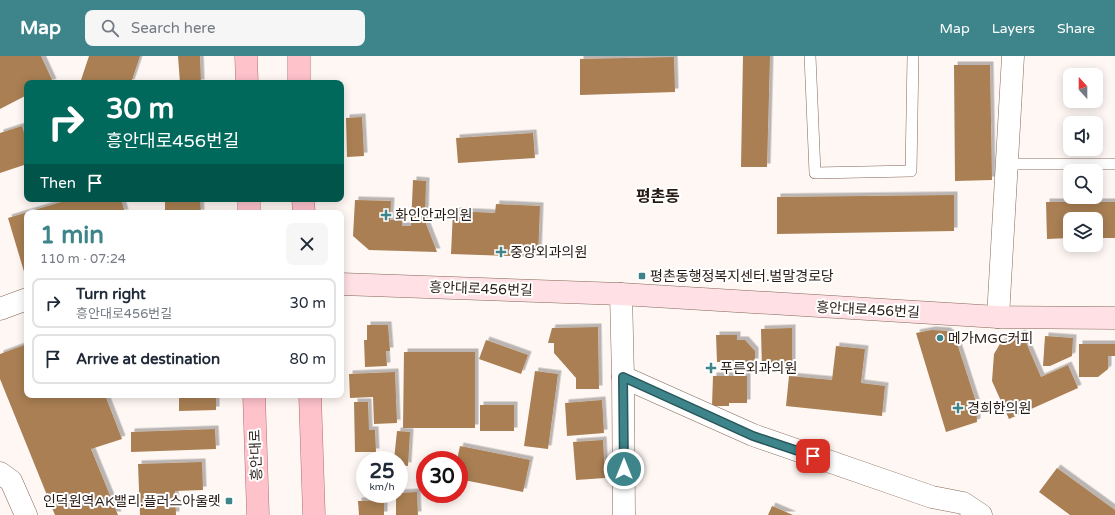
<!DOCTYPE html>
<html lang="en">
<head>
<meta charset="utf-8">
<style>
  body { margin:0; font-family:"Varela Round","Noto Sans KR",sans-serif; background:#f6f6f7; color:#1f2937; height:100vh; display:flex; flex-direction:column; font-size:15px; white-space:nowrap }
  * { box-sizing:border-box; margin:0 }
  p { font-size:13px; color:#747a83 }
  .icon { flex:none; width:22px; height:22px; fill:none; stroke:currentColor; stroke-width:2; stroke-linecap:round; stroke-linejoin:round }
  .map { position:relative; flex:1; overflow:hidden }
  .details { position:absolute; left:24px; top:154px; width:320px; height:188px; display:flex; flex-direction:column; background:#fff; border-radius:8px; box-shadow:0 2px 10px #0003 }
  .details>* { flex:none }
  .top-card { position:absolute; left:24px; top:24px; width:320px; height:122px; border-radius:8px; box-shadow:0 2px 10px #0003; background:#00695c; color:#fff; overflow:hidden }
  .needle { width:26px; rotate:339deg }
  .tools { position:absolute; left:1063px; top:12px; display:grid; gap:8px }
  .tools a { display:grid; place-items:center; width:40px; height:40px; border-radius:8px; background:#fff; box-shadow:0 2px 10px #0003; font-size:20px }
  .speed { position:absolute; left:356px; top:395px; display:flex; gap:8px; font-size:20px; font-weight:700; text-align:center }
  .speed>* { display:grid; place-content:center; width:52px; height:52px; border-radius:50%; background:#fff; box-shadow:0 2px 10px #0003; line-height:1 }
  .speed small { font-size:10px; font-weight:400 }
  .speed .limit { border:6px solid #d22; background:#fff; color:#111 }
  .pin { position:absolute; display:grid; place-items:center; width:34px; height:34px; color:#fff; margin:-17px; border-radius:8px; box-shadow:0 2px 6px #0006 }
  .me { position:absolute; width:44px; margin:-22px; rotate:0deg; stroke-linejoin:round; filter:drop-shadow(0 0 3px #0008) }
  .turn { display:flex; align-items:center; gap:14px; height:84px; padding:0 16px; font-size:18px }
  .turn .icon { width:52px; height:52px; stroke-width:2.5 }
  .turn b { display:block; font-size:28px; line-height:34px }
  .then { display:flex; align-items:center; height:38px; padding:0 16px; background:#0003; gap:8px; font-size:15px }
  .round { display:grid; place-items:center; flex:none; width:42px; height:42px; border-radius:8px; background:#f6f6f7 }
  .head { display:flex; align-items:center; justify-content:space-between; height:68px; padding:0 16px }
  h1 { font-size:24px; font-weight:700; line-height:30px; color:#3d858a }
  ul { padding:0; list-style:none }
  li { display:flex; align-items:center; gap:12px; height:50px; margin:0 8px 6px; padding:0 8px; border:2px solid #e0e1e3; border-radius:8px }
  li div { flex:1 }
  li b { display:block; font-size:15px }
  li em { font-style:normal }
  header { display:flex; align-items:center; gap:24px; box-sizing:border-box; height:56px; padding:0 20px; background:#3d858a; color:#fff }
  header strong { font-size:19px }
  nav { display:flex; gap:22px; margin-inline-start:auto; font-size:14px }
  .search { width:280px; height:36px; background:#f6f6f7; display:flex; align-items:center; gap:10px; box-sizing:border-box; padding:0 14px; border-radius:8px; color:#747a83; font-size:15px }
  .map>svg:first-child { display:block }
</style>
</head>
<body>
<header>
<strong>Map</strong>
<div class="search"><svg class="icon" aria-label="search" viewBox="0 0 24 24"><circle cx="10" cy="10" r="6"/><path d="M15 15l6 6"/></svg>Search here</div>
<nav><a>Map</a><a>Layers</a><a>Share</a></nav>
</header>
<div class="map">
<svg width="1115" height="459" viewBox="0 0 1115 459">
  <defs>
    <filter id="shadow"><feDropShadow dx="3.5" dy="-3.5" stdDeviation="0" flood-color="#0004"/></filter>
  </defs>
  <rect width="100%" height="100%" fill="#fef7f3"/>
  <g fill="#a97f53" filter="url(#shadow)">
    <polygon points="0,0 41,0 53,26 51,27 27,27 27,39 0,53"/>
    <polygon points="89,0 140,0 131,27 80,27"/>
    <polygon points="178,0 200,0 201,27 180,27"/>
    <polygon points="743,0 770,0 767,111 741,111"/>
    <polygon points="674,1 675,36 580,39 580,3"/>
    <polygon points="954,9 990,9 992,124 955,125"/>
    <polygon points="362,61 364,100 347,101 346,62"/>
    <polygon points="22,70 27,86 27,108 0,117 0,77"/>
    <polygon points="533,77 535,102 458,107 456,82"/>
    <polygon points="413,124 426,125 425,165 437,196 369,194 353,180 355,144 391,145 390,164 402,164 402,170 411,170"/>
    <polygon points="954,139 954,175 777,178 777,141"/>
    <polygon points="71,143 121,143 125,157 27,157 27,218 25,219 8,162"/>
    <polygon points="165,143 200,143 201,157 165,157"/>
    <polygon points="1046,146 1115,146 1115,182 1096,182 1096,163 1070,163 1070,182 1047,183"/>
    <polygon points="496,148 540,150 538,201 451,198 453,155 495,157"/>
    <polygon points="367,269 388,269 390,295 386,295 387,310 365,311 364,284 367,284"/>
    <polygon points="598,271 599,333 576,333 576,322 554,297 554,287 548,287 552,272"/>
    <polygon points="792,272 792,314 762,315 761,273"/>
    <polygon points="932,274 947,275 955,281 976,346 977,366 946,376 916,277"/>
    <polygon points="1022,277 1041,321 1068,309 1078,332 1009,363 992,325 994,298 1001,286"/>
    <polygon points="716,279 737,279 737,284 745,284 755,295 755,306 717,306"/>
    <polygon points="1045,280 1073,282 1072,300 1050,310 1043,310"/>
    <polygon points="486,284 528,299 521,318 479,303"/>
    <polygon points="27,288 27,339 105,339 122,383 91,393 118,459 55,459 0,323 0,298"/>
    <polygon points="1079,288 1115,288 1115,300 1108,300 1108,313 1098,321 1079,321"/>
    <polygon points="836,290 865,293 861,327 885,330 882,360 786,350 789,320 832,324"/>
    <polygon points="404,296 475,296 475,372 403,372"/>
    <polygon points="535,315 558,318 548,393 524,390"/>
    <polygon points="395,316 397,367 374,368 373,341 350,342 349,318"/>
    <polygon points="713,320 747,320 747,347 729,347 729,350 712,350"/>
    <polygon points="179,339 216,339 216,354 179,355"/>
    <polygon points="602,344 604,377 567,380 565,347"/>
    <polygon points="354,346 368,346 369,374 375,374 376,396 355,396"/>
    <rect x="480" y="349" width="34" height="26"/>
    <polygon points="215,373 216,393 131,396 131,376"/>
    <polygon points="397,375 410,376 408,410 399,409 399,404 394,404"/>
    <polygon points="603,384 605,422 576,424 573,386"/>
    <polygon points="460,390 530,404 523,436 459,423 459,404 457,404"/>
    <polygon points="202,406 203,434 175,435 176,459 140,459 138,408"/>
    <polygon points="1057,412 1115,454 1115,459 1070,459 1039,436"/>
    <polygon points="417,436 418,459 396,459 396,438 399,438 399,437"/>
    <polygon points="384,444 384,459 359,459 358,445"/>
    <polygon points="772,450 793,459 768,459"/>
  </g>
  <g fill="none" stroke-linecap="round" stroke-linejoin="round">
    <g stroke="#856757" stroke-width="12">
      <g id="lane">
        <polyline points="810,0 815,117 911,115 913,0"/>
        <polyline points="1007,108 1115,108"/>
      </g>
    </g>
    <g stroke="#856757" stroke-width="23">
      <g id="street">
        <polyline points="621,238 623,321 624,459"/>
        <polyline points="0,253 27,243"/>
        <polyline points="998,261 1013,0"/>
        <polyline points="623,321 753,379 932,441 963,447 981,459"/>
        <polyline points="0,417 11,425 26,459"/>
      </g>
    </g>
    <g stroke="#856757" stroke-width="23">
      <polyline id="secondary" points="341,228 621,238 998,261 1115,262"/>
    </g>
    <g stroke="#b26d74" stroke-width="23">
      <g id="primary">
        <polyline points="246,0 247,27"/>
        <polyline points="299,0 299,27"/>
        <polyline points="249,143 249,157"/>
        <polyline points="303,143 304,157"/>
        <polyline points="254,339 258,459"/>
        <polyline points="310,339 314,459"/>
      </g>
    </g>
    <use href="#lane" stroke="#fff" stroke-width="11"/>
    <use href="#street" stroke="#fff" stroke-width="22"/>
    <use href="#secondary" stroke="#fee0e5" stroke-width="22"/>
    <use href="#primary" stroke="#fec2cb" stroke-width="22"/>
  </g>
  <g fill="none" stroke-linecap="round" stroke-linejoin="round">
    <g stroke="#28565a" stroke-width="10">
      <polyline id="route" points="624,413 623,321 753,380 813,400"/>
    </g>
    <use href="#route" stroke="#3d858a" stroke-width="7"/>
  </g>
  <g fill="#3d858a" stroke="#fff" stroke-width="1.5">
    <path d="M384 153h4v4h4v4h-4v4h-4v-4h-4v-4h4z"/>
    <path d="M499 190h4v4h4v4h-4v4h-4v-4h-4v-4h4z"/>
    <rect x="638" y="216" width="8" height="8" rx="2"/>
    <circle cx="940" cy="282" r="4"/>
    <path d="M709 306h4v4h4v4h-4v4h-4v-4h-4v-4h4z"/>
    <path d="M956 346h4v4h4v4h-4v4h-4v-4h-4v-4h4z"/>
    <rect x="225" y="441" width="8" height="8" rx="2"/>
  </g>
  <g text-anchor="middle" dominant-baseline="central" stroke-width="4" stroke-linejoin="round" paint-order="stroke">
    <g font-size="14" fill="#271b14" stroke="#fff" text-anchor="start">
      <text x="395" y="159">화인안과의원</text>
      <text x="510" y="196">중앙외과의원</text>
      <text x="650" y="220">평촌동행정복지센터.벌말경로당</text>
      <text x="948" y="282">메가MGC커피</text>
      <text x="720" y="312">푸른외과의원</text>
      <text x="967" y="352">경희한의원</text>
      <text x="221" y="445" text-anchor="end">인덕원역AK밸리.플러스아울렛</text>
    </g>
    <g font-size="14" fill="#271b14" stroke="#fff">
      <text transform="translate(481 233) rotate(2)">흥안대로456번길</text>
      <text transform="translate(868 254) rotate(3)">흥안대로456번길</text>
      <text transform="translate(256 399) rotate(-92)">흥안대로</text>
    </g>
    <g font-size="16" font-weight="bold" fill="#271b14" stroke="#fff">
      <text x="658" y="141">평촌동</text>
    </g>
  </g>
</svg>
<div class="tools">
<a><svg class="needle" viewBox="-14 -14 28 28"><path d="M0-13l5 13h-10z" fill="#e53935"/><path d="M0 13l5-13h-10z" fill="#747a83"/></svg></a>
<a><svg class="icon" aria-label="sound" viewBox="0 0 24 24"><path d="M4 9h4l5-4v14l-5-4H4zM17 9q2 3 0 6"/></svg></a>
<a><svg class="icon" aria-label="search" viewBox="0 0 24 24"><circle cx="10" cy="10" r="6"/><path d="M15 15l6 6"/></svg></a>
<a><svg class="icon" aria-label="layers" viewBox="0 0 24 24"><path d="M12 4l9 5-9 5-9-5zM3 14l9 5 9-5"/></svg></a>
</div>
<div class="speed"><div>25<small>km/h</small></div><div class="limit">30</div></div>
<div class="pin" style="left:813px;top:400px;background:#d93025"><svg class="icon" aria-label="arrive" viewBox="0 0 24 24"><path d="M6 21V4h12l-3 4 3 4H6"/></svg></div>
<svg class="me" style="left:624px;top:413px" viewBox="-20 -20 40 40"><circle r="17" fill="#3d858a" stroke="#fff" stroke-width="3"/><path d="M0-11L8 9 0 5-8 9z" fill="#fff"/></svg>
<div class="top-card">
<div class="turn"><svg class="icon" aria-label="right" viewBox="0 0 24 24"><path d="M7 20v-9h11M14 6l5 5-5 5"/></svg><div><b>30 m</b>흥안대로456번길</div></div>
<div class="then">Then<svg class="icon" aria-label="arrive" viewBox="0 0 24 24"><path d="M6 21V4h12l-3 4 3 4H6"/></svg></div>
</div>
<section class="details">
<div class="head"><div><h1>1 min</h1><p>110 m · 07:24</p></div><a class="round"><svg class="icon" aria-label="close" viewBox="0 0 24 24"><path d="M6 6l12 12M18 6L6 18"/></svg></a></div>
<ul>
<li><svg class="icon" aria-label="right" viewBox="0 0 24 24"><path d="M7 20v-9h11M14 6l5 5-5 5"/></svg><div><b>Turn right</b><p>흥안대로456번길</p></div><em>30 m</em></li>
<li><svg class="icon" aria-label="arrive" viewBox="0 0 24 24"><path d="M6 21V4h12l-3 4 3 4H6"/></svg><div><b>Arrive at destination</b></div><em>80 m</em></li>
</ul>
</section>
</div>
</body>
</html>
